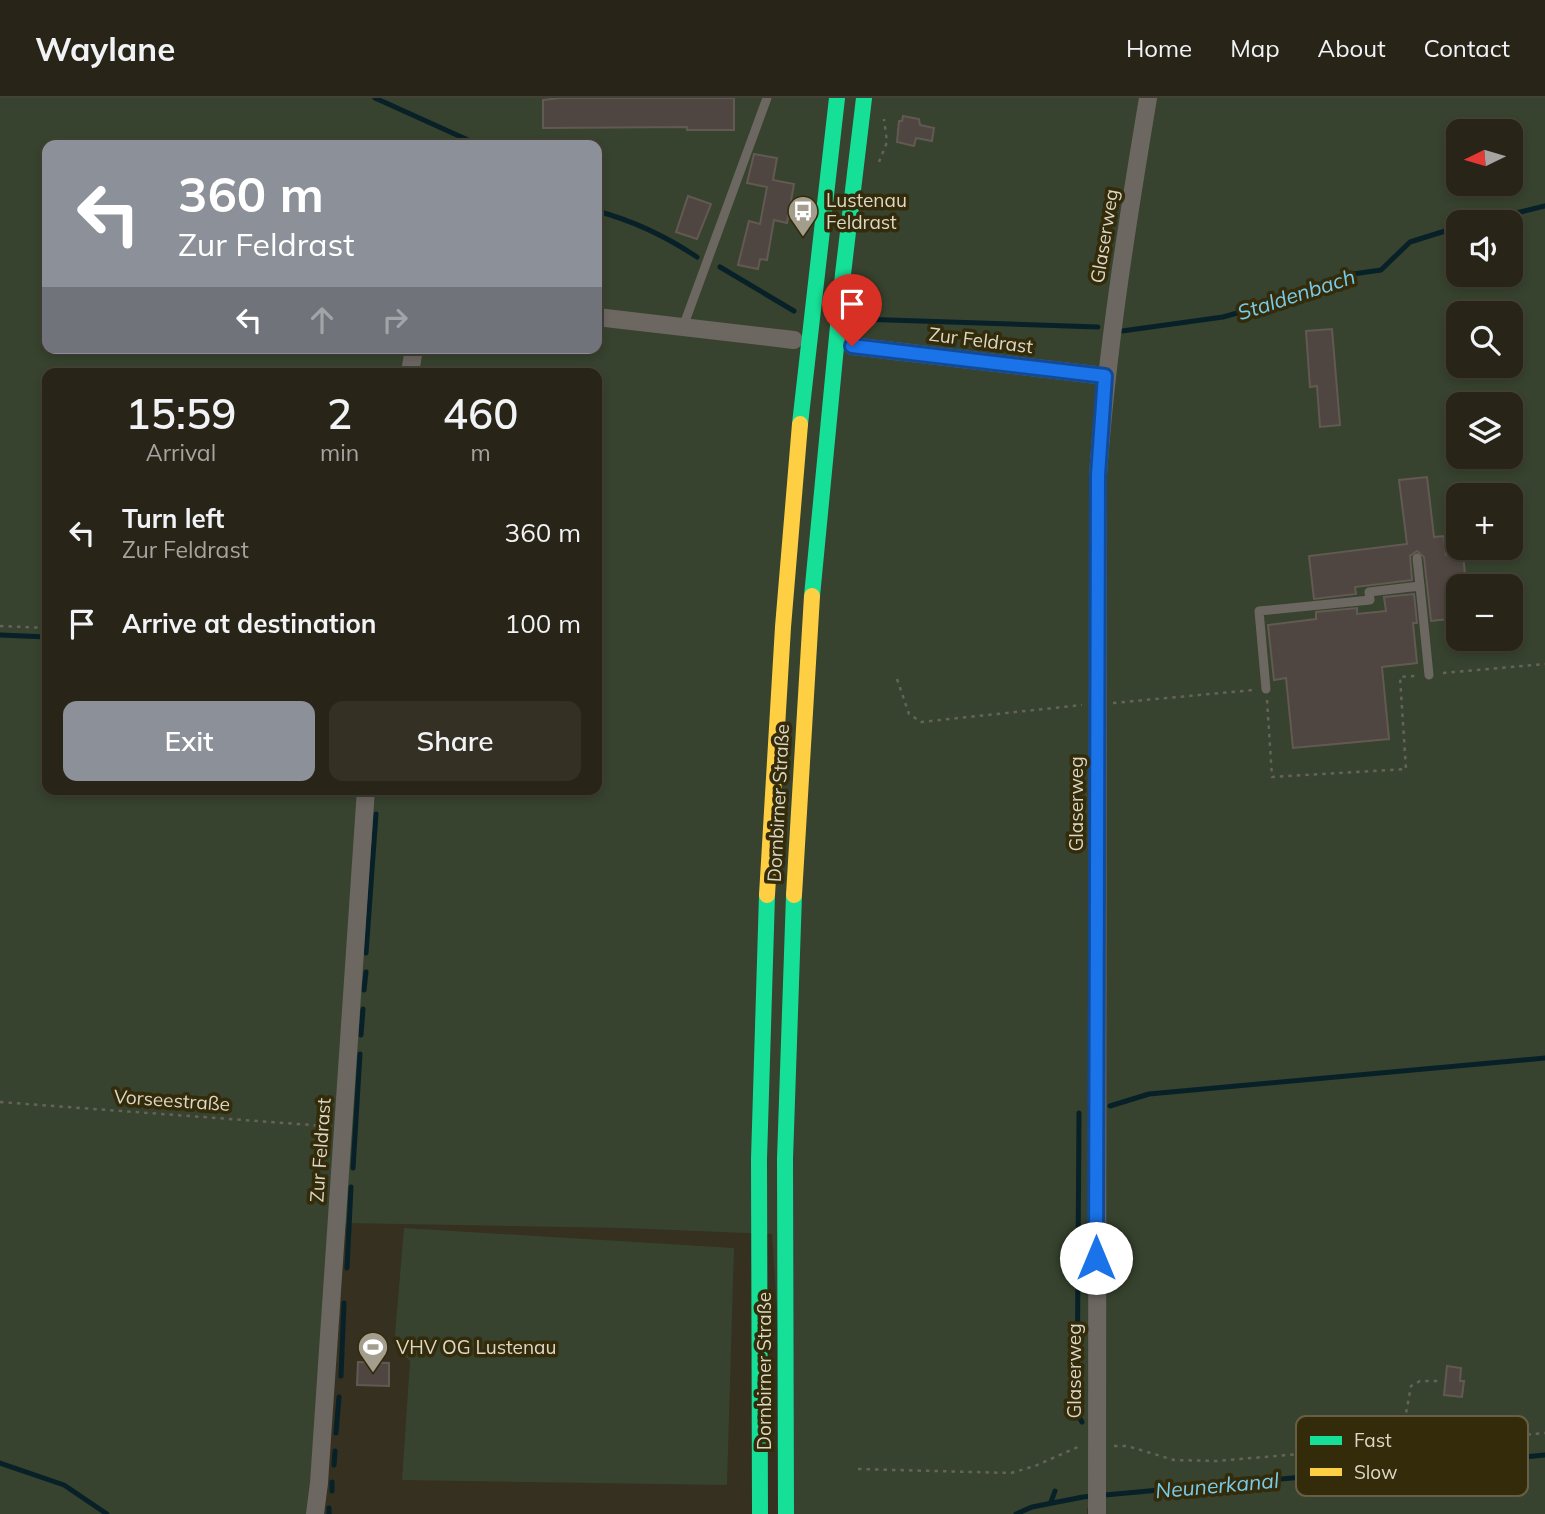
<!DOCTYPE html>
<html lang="en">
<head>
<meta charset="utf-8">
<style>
  body { margin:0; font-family:Mulish,sans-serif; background:#343024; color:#f1f3f6; height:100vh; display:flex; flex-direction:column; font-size:26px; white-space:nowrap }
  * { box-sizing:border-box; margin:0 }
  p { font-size:23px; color:#a5a4a1 }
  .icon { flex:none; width:38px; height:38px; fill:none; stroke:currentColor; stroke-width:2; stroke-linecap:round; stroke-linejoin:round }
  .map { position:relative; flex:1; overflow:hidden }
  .details { position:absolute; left:42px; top:270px; width:560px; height:427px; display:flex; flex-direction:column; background:#282417; border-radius:14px; box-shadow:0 4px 10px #0003,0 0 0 2px #444136 }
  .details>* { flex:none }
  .banner { position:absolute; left:42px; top:42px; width:560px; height:214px; border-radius:14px; box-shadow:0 4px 10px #0003,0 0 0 2px #444136; background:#8c9099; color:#fff; overflow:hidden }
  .needle { width:46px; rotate:265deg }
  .controls { position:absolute; left:1446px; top:21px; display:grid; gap:14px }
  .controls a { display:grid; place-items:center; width:77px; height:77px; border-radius:14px; background:#282417; box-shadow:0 4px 10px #0003,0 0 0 2px #444136; font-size:35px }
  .pin { position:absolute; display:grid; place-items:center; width:60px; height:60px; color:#fff; margin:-72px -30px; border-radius:50% 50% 50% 0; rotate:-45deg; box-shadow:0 0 7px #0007 }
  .pin .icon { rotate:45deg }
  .me { position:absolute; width:77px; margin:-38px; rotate:0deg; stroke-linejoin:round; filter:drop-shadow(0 0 5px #0008) }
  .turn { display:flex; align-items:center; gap:24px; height:147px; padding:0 21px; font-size:32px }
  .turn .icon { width:91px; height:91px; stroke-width:2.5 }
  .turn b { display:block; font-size:49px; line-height:60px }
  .lanes { display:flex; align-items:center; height:66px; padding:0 21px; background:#0003; justify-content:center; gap:35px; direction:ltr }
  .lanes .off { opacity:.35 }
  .eta { display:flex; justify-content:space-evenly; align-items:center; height:119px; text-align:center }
  .eta b { font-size:42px; font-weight:600; line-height:49px }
  .action { display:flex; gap:14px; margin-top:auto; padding:14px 21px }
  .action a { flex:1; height:80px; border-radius:14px; background:#8c9099; color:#fff; font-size:28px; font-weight:600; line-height:80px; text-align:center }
  .action a+a { background:#343024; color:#f1f3f6 }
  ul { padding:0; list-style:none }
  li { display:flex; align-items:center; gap:21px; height:91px; padding:0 21px }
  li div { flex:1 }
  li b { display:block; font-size:26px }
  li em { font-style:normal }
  header { display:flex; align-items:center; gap:42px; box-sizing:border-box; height:98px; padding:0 35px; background:#282417; border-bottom:2px solid #444136 }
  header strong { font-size:33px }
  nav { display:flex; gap:38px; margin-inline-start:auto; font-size:24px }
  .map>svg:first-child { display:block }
</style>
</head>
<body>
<header>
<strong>Waylane</strong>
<nav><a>Home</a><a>Map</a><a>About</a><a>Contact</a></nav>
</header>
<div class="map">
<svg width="1545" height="1416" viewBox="0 0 1545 1416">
  <rect width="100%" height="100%" fill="#35301f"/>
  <g fill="#37432e" fill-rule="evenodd">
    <path d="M 0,0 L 1545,0 L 1545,1416 L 1102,1416 L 1102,1411 L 1087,1410 L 1087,1416 L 790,1416 L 772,1136 L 623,1130 L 346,1125 L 309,1416 L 0,1416 ZM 1458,33 L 1510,33 L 1510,86 L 1458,86 ZM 47,47 L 597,47 L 597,250 L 47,250 ZM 1458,124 L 1510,124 L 1510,177 L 1458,177 ZM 1458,215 L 1510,215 L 1510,268 L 1458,268 ZM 47,275 L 597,275 L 597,691 L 47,691 ZM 1458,306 L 1510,306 L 1510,359 L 1458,359 ZM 1458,397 L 1510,397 L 1510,450 L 1458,450 ZM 1458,488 L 1510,488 L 1510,541 L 1458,541 Z"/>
    <polygon points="404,1130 734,1150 727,1387 402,1382 410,1263 394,1248"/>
  </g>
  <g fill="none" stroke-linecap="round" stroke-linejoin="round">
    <g stroke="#082128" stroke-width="5">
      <polyline points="375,0 479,47"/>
      <path d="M 597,113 C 634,123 664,137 697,159"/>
      <polyline points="1479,124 1545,108"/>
      <polyline points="720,169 794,213"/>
      <polyline points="859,221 1098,229"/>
      <polyline points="1122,233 1223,219 1259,209 1346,177 1381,172 1410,144 1458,129"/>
      <polyline points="0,537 47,539"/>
      <polyline points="378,694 378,691"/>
      <polyline points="366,855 376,716"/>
      <polyline points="364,892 366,874"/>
      <polyline points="361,937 363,911"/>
      <polyline points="1110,1008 1149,996 1545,960"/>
      <polyline points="1079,1015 1077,1315 1082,1324"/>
      <polyline points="353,1070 360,956"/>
      <polyline points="347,1170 351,1089"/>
      <polyline points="341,1278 344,1205"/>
      <polyline points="336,1335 339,1299"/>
      <polyline points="0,1365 64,1387 107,1416"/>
      <polyline points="334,1367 335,1353"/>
      <polyline points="332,1393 332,1384"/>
      <polyline points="1051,1404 1055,1393"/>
      <polyline points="329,1416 329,1410"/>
      <polyline points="1016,1416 1032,1409 1083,1399 1545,1357"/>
    </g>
  </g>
  <g fill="#4f4641" stroke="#635953" stroke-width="2">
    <polygon points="561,0 734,0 734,32 687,32 687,29 543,30 543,2"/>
    <polygon points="903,18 919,21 920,27 934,30 932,43 916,40 914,48 897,44 899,23 902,23"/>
    <polygon points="754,56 777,60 773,82 794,86 787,125 774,122 767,162 760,161 758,171 738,167 749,123 760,126 767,89 747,85"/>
    <polygon points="688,98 711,106 697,141 676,134"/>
    <polygon points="1332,231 1340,327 1320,329 1317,288 1310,289 1306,233"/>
    <polygon points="1427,379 1434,439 1444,438 1446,457 1463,455 1466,488 1458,488 1458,520 1431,523 1424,459 1417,453 1410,458 1412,482 1355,489 1356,496 1314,501 1309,458 1407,446 1399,382"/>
    <polygon points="1414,496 1417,525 1413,525 1417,565 1382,569 1389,641 1293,650 1286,580 1274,582 1268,527 1316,521 1316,514 1357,510 1357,516 1386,513 1384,499"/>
    <polygon points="358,1264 389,1265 389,1288 357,1287"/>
    <polygon points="1447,1268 1461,1270 1460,1283 1464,1283 1462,1299 1444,1297"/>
  </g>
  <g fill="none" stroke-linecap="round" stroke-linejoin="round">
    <g stroke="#66625b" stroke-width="2.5" stroke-dasharray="3.5 5" stroke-linecap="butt">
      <polyline points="879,64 887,44 884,21"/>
      <polyline points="0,528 47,530"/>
      <polyline points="1443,575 1545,566"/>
      <polyline points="897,581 909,616 921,624 1082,607"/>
      <polyline points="1267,602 1272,679 1406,671 1400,579 1415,578"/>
      <polyline points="1113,605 1253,592"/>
      <polyline points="0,1004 325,1028"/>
      <polyline points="1114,1348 1127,1348 1174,1362 1217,1363 1545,1335"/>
      <polyline points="1400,1348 1411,1288 1420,1283 1440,1283"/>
      <polyline points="858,1371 1011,1375 1035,1368 1080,1348"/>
    </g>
    <g stroke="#6d6762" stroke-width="9">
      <polyline points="683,229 767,0"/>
      <polyline points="1417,460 1420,488"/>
      <polyline points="1266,591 1259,513 1370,502 1369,494 1420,488 1429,577"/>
    </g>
    <g stroke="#6d6762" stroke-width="18">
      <polyline points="597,219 794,242"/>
      <polyline points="852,248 1105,278"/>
      <polyline points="410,275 414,250"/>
      <polyline points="315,1416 319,1385 366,691"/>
      <path d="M 1097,1416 L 1098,377 C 1107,250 1127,126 1148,0"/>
    </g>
    <g stroke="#16e098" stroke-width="16">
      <polyline points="800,326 837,0"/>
      <polyline points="812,498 843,176 864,0"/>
      <polyline points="760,1416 759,1061 767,797"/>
      <polyline points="786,1416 785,1061 794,797"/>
    </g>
    <g stroke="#ffcf43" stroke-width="16">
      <polyline points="767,797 783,529 800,326"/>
      <polyline points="794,797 812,498"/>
    </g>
  </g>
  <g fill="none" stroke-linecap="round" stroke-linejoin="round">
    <g stroke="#114b97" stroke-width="18">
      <polyline id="route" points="852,248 1105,278 1098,377 1096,1160"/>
    </g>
    <use href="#route" stroke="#1a73e8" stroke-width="12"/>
  </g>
  <defs>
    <g id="bus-pin" transform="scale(1.575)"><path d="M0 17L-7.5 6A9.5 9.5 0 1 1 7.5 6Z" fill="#a29d8c" stroke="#342b0b"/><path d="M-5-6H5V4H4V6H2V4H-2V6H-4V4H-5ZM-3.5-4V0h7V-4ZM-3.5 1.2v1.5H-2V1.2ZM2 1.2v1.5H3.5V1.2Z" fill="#fff"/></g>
    <g id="stadium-pin" transform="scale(1.575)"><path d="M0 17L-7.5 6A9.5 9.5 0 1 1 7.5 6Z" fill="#a29d8c" stroke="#342b0b"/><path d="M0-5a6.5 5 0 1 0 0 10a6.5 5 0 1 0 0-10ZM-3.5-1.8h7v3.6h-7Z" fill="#fff"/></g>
  </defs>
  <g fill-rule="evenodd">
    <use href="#bus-pin" x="803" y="113"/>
    <use href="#stadium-pin" x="373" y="1249"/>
  </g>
  <g text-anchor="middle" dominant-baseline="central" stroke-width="7" stroke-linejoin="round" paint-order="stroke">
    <g font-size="19" fill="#ddd8c6" stroke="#342b0b" text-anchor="start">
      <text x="826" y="102">Lustenau<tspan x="826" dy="22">Feldrast</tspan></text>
      <text x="396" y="1249">VHV OG Lustenau</text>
    </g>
    <g font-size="19" fill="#ddd8c6" stroke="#342b0b">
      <text transform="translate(1104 138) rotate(-81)">Glaserweg</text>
      <text transform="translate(981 242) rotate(7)">Zur Feldrast</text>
      <text transform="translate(778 705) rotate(-87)">Dornbirner Straße</text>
      <text transform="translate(1076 706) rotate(-90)">Glaserweg</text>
      <text transform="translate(172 1002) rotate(4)">Vorseestraße</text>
      <text transform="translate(320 1052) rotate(-86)">Zur Feldrast</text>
      <text transform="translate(764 1273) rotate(-90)">Dornbirner Straße</text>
      <text transform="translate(1074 1273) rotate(-90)">Glaserweg</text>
    </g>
    <g font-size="21" font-style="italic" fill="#78cceb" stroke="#342b0b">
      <text transform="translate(1296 196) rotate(-18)">Staldenbach</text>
      <text transform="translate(1217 1387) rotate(-5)">Neunerkanal</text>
    </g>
  </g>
  <rect x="1296" y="1318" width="232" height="80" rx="10" fill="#342b0b" stroke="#675f43" stroke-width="2"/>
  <rect x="1310" y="1338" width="32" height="9" fill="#16e098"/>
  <rect x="1310" y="1370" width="32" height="8" fill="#ffcf43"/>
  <g font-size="19" fill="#ddd8c6">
    <text x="1354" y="1349">Fast</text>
    <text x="1354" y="1381">Slow</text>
  </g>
</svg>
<div class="controls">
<a><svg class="needle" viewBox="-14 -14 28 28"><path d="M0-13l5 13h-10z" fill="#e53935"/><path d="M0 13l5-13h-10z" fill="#a5a4a1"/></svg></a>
<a><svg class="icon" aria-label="sound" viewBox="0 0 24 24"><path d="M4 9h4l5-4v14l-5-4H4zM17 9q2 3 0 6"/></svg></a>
<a><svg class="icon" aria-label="search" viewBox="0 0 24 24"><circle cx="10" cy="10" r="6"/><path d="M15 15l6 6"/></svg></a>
<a><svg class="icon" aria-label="layers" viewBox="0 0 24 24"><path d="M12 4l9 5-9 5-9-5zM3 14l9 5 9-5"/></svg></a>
<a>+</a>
<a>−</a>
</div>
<div class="pin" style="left:852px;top:248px;background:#d93025"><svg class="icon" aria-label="arrive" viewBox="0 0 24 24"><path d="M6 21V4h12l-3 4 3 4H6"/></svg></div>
<svg class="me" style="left:1096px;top:1160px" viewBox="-20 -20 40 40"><circle r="19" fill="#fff"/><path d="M0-13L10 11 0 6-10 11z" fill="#1a73e8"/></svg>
<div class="banner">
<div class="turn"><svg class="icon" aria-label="left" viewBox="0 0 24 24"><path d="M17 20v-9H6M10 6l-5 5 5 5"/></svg><div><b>360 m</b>Zur Feldrast</div></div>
<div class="lanes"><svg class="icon" aria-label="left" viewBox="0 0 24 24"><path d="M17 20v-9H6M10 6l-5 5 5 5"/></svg><svg class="icon off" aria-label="ahead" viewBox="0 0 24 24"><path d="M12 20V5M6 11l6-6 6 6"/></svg><svg class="icon off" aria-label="right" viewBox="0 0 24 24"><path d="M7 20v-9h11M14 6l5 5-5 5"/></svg></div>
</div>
<section class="details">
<div class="eta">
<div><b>15:59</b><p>Arrival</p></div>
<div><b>2</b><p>min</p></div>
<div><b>460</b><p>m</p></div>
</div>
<ul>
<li><svg class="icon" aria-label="left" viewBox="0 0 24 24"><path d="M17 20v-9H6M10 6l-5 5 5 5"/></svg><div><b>Turn left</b><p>Zur Feldrast</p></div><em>360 m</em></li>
<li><svg class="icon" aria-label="arrive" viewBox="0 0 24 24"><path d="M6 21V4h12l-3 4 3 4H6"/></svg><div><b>Arrive at destination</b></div><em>100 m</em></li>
</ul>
<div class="action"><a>Exit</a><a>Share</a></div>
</section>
</div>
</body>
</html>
